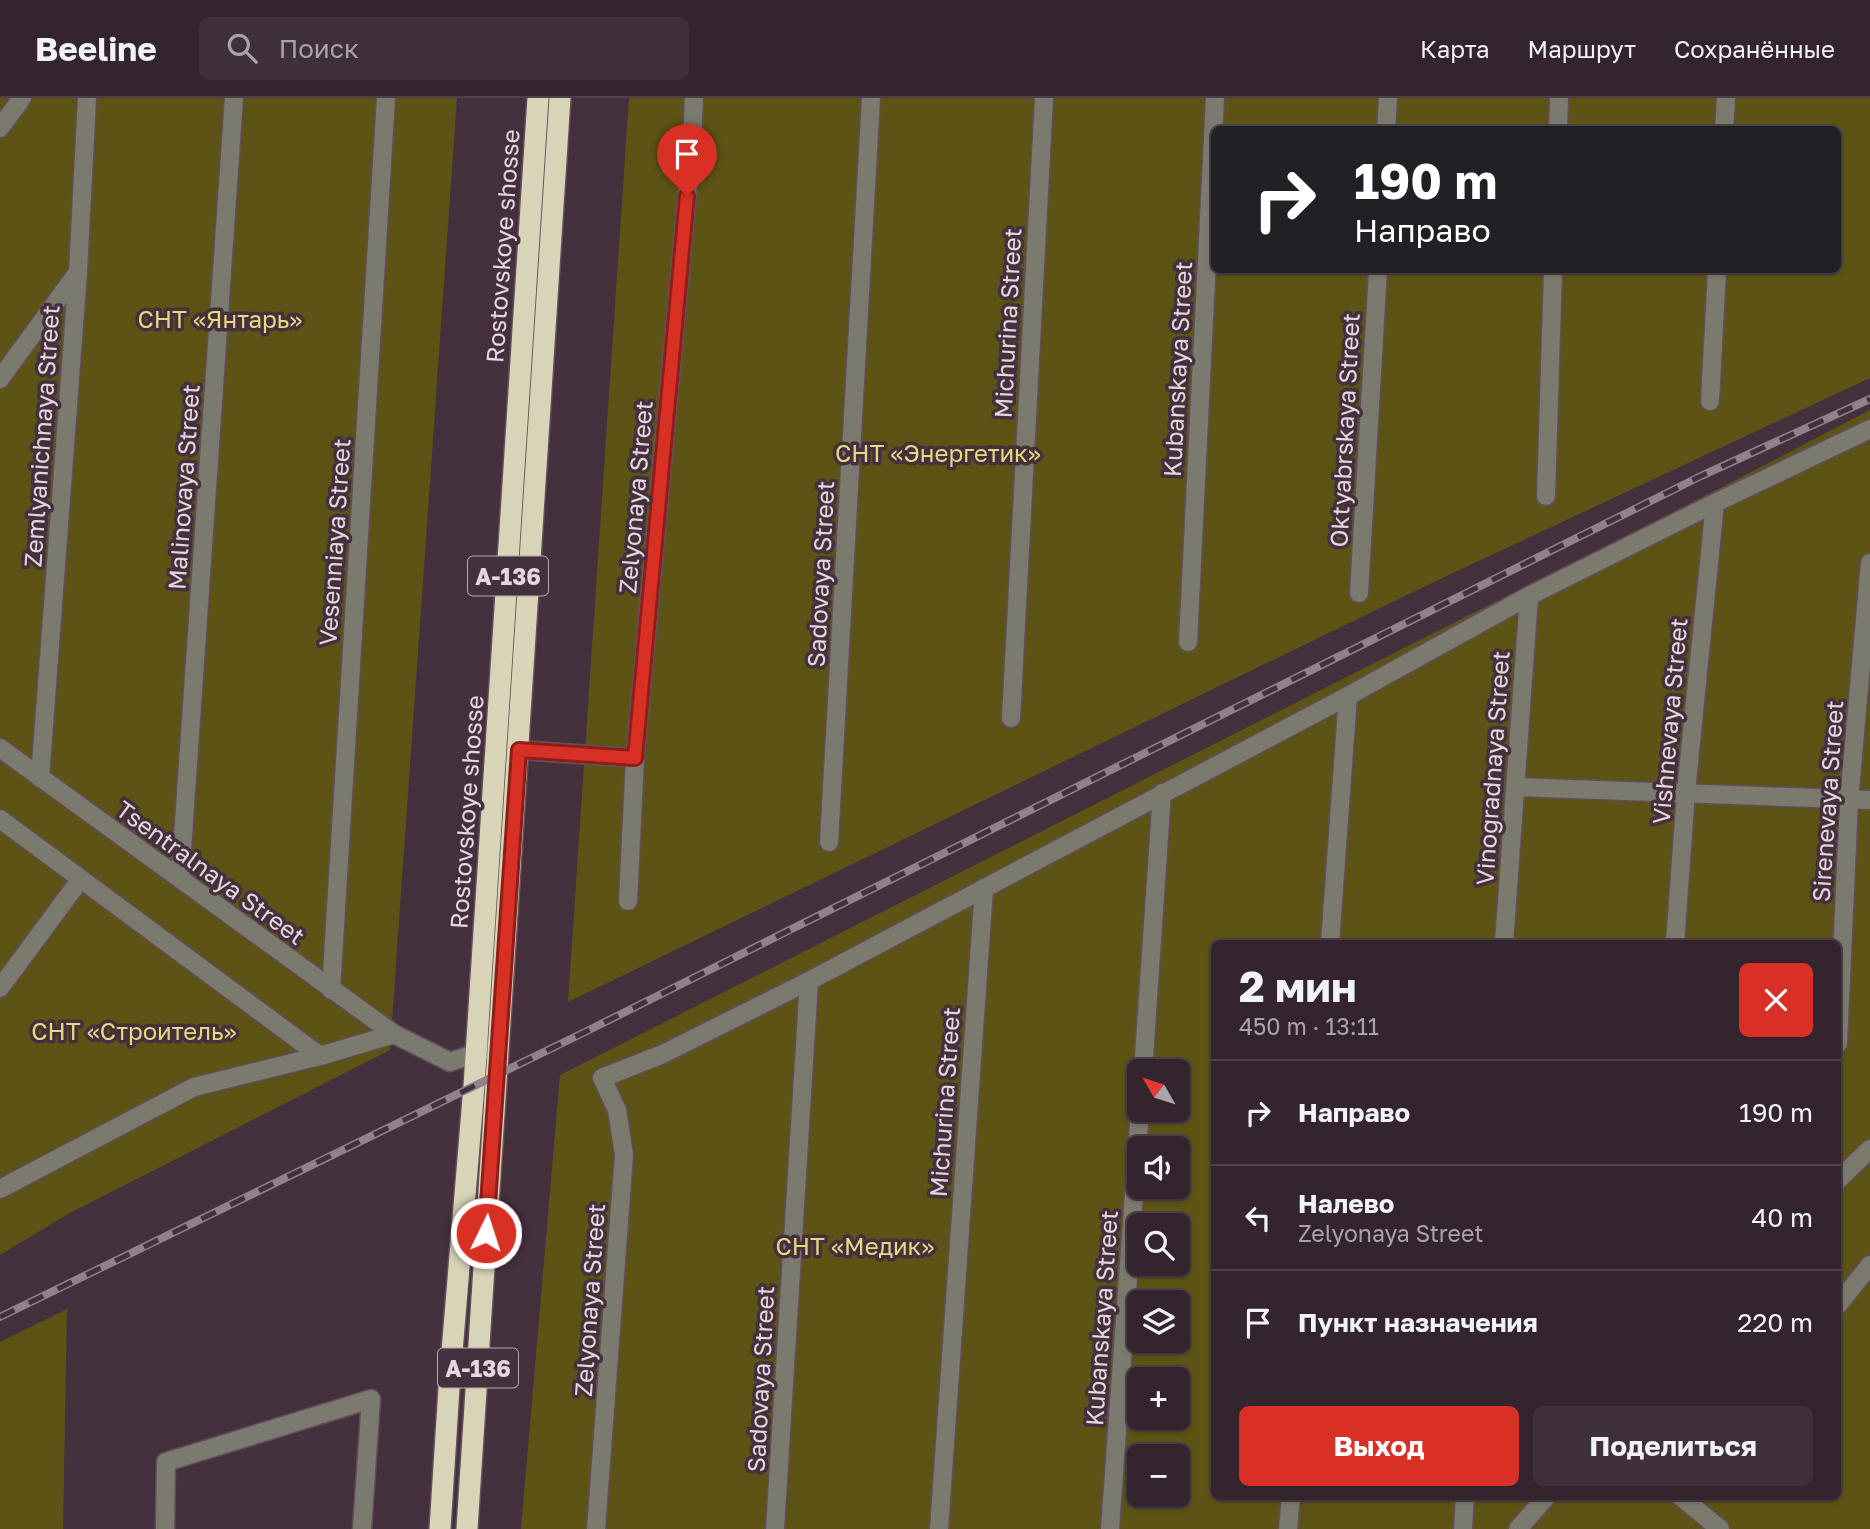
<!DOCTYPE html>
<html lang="ru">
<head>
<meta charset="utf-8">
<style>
  body { margin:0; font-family:"Golos Text",sans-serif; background:#3f303a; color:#f1f3f6; height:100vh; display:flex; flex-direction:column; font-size:26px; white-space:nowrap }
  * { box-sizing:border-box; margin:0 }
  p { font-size:23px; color:#a9a4aa }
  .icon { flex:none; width:38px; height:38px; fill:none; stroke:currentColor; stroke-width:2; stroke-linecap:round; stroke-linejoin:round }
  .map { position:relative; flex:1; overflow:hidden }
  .panel { position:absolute; left:1211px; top:842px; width:630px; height:560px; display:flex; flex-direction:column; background:#34242e; border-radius:10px; box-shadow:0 2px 5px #0004,0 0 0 2px #4e414a }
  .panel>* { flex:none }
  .hud { position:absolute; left:1211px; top:28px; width:630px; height:147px; border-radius:10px; box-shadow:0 2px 5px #0004,0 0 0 2px #4e414a; background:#202124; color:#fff; overflow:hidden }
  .needle { width:46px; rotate:309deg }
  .tools { position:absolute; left:1127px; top:961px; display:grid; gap:14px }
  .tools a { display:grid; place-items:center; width:63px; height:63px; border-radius:10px; background:#34242e; box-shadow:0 2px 5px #0004,0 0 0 2px #4e414a; font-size:35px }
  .pin { position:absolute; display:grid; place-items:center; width:60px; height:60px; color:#fff; margin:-72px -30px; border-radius:50% 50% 50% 0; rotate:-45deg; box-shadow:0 0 7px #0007 }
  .pin .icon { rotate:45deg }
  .me { position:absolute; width:77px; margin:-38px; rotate:4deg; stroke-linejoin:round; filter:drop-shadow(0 0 5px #0008) }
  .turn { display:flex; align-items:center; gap:24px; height:147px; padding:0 28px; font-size:32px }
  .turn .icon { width:91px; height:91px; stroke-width:2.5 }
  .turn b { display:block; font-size:49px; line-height:60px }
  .round { display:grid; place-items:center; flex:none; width:74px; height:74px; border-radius:10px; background:#3f303a }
  .summary { display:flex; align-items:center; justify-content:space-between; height:119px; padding:0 28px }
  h1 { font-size:42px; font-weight:700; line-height:52px }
  .action { display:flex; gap:14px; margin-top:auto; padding:14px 28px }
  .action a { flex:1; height:80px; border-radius:10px; background:#d93025; color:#fff; font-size:28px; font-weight:700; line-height:80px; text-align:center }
  .action a+a { background:#3f303a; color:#f1f3f6 }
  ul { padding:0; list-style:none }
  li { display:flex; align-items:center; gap:21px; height:105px; padding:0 28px; border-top:2px solid #4e414a }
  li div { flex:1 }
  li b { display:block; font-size:26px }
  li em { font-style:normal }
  header { display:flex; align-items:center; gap:42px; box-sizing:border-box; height:98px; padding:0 35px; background:#34242e; border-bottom:2px solid #4e414a }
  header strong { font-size:33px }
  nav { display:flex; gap:38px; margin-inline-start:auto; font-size:24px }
  .search { width:490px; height:63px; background:#3f303a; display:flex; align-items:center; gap:18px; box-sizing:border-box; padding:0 24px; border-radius:10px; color:#a9a4aa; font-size:26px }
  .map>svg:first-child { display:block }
</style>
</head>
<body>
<header>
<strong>Beeline</strong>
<div class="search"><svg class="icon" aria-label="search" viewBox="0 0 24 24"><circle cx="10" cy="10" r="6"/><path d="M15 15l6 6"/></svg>Поиск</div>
<nav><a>Карта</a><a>Маршрут</a><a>Сохранённые</a></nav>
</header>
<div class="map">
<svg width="1870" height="1431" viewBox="0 0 1870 1431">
  <rect width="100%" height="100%" fill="#45303e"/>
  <g fill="#5c5314" fill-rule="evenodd">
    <polygon points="0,0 457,0 390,952 68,1116 0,1157"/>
    <path d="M 629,0 L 1870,0 L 1870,280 L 1436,483 L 568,904 ZM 1214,32 L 1838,32 L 1838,172 L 1214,172 Z"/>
    <path d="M 1870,312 L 1870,1431 L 521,1431 L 560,977 L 1726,387 ZM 1214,845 L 1838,845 L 1838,1398 L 1214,1398 ZM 1139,973 L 1178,973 L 1178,1012 L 1139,1012 ZM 1139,1050 L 1178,1050 L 1178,1088 L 1139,1088 ZM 1139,1127 L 1178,1127 L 1178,1166 L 1139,1166 ZM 1139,1204 L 1178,1204 L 1178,1242 L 1139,1242 ZM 1139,1281 L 1178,1281 L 1178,1320 L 1139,1320 ZM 1139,1358 L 1178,1358 L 1178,1396 L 1139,1396 Z"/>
    <polygon points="67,1211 63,1431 0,1431 0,1244"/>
  </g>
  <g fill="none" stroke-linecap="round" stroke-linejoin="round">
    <g stroke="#624e5b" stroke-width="21">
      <g id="minor">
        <polyline points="0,30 22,0"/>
        <polyline points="1386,32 1388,0"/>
        <polyline points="1558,32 1559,0"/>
        <polyline points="1724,32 1726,0"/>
        <polyline points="0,281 78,174"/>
        <polyline points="1710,303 1717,172"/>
        <polyline points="1546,398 1553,172"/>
        <polyline points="1359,495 1378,172"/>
        <polyline points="1188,544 1215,0"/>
        <polyline points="1011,620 1044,0"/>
        <polyline points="0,650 394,936 450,964 486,952"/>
        <polyline points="519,652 635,660"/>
        <polyline points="40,680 78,174 87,0"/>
        <polyline points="1515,689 1870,702"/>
        <polyline points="0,721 320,958"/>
        <polyline points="829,744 871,0"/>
        <polyline points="180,781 234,0"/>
        <polyline points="628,803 635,660 692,44 694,0"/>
        <polyline points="1330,845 1348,598"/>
        <polyline points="1504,845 1529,498"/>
        <polyline points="1675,845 1686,694 1715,405"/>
        <polyline points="0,890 80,782"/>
        <polyline points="331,892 386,0"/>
        <polyline points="1838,945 1849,703 1870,465"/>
        <polyline points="1143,973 1162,695"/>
        <polyline points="1838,1082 1870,1051"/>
        <polyline points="0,1091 194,989 320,958 394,936"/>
        <polyline points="1838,1207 1870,1167"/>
        <polyline points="1680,1398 1720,1431"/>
        <polyline points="165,1431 166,1364 371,1301 362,1431"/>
        <polyline points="596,1431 624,1057 617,1012 602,980 663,956 809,883 1348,598 1529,498 1715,405 1870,331"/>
        <polyline points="775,1431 809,883"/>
        <polyline points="939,1431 984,790"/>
        <polyline points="1110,1431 1140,1012"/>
        <polyline points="1288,1431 1291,1398"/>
        <polyline points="1463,1431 1465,1398"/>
        <polyline points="1518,1431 1547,1398"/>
      </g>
    </g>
    <g stroke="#624e5b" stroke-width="24">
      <g id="highway">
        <polyline points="440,1431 449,1290 474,988 538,0"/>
        <polyline points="467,1431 560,0"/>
      </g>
    </g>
    <use href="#minor" stroke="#7b7a6e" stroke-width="18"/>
    <use href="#highway" stroke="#d8d4b8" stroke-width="21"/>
    <g stroke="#92808b" stroke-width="8">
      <polyline id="rail" points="0,1219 585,934 1701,378 1870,301"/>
    </g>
    <use href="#rail" stroke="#45303e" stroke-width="5" stroke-dasharray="16" stroke-linecap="butt"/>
  </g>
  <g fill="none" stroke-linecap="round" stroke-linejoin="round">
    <g stroke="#8d1f18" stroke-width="18">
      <polyline id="route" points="486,1135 519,652 635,660 687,98"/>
    </g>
    <use href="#route" stroke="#d93025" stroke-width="12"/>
  </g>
  <g text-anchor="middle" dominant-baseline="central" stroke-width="7" stroke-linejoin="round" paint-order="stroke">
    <g fill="#45303e" stroke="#b5a5af" stroke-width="2">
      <rect x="468" y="458.5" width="80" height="39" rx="5"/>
      <rect x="438" y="1250.5" width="80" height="39" rx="5"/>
    </g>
    <g font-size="23" font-weight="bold" fill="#e5d7df">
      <text x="508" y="478">А-136</text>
      <text x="478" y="1270">А-136</text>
    </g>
    <g font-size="24" fill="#e5d7df" stroke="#45303e">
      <text transform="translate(502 148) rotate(-86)">Rostovskoye shosse</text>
      <text transform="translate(1007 225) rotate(-87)">Michurina Street</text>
      <text transform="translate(1177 271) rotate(-87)">Kubanskaya Street</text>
      <text transform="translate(1344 332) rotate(-87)">Oktyabrskaya Street</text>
      <text transform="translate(41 338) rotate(-86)">Zemlyanichnaya Street</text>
      <text transform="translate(183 389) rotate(-86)">Malinovaya Street</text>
      <text transform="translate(635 399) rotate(-85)">Zelyonaya Street</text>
      <text transform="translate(334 444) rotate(-86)">Vesenniaya Street</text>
      <text transform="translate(820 476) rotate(-87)">Sadovaya Street</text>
      <text transform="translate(1669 623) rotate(-85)">Vishnevaya Street</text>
      <text transform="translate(1492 670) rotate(-86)">Vinogradnaya Street</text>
      <text transform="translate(1827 703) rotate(-86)">Sirenevaya Street</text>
      <text transform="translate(466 714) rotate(-86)">Rostovskoye shosse</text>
      <text transform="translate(211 774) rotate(36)">Tsentralnaya Street</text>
      <text transform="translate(944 1004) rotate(-86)">Michurina Street</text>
      <text transform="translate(589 1202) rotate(-86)">Zelyonaya Street</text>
      <text transform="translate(1101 1220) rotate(-86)">Kubanskaya Street</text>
      <text transform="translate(760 1281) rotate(-87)">Sadovaya Street</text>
    </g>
    <g font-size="24" fill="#e7d980" stroke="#45303e">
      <text x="220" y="220">СНТ «Янтарь»</text>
      <text x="938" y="354">СНТ «Энергетик»</text>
      <text x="134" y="932">СНТ «Строитель»</text>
      <text x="855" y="1147">СНТ «Медик»</text>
    </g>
  </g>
</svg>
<div class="tools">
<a><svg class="needle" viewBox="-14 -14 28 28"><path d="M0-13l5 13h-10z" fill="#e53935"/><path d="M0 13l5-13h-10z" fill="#a9a4aa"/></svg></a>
<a><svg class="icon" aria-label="sound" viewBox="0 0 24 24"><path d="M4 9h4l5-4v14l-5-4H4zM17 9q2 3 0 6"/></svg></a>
<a><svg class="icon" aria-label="search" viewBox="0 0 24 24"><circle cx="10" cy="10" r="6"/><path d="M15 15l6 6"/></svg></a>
<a><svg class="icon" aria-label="layers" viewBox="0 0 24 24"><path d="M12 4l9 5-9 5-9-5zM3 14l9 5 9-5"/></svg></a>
<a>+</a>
<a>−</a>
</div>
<div class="pin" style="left:687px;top:98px;background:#d93025"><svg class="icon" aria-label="arrive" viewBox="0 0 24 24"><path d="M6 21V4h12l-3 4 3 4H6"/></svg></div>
<svg class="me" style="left:486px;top:1135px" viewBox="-20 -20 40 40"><circle r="17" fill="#d93025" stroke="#fff" stroke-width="3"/><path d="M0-11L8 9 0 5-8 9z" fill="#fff"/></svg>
<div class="hud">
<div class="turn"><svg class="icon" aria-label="right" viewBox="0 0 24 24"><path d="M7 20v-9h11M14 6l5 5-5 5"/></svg><div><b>190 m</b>Направо</div></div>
</div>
<section class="panel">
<div class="summary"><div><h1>2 мин</h1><p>450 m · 13:11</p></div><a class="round" style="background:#d93025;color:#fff"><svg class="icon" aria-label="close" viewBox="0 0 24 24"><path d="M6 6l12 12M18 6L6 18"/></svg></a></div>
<ul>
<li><svg class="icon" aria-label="right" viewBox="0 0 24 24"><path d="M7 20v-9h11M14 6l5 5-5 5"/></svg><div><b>Направо</b></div><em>190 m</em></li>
<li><svg class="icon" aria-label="left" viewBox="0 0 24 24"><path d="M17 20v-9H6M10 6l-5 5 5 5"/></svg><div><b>Налево</b><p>Zelyonaya Street</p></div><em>40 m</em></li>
<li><svg class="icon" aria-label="arrive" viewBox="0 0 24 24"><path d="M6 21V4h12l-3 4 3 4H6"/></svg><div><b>Пункт назначения</b></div><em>220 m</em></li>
</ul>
<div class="action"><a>Выход</a><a>Поделиться</a></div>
</section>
</div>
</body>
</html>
